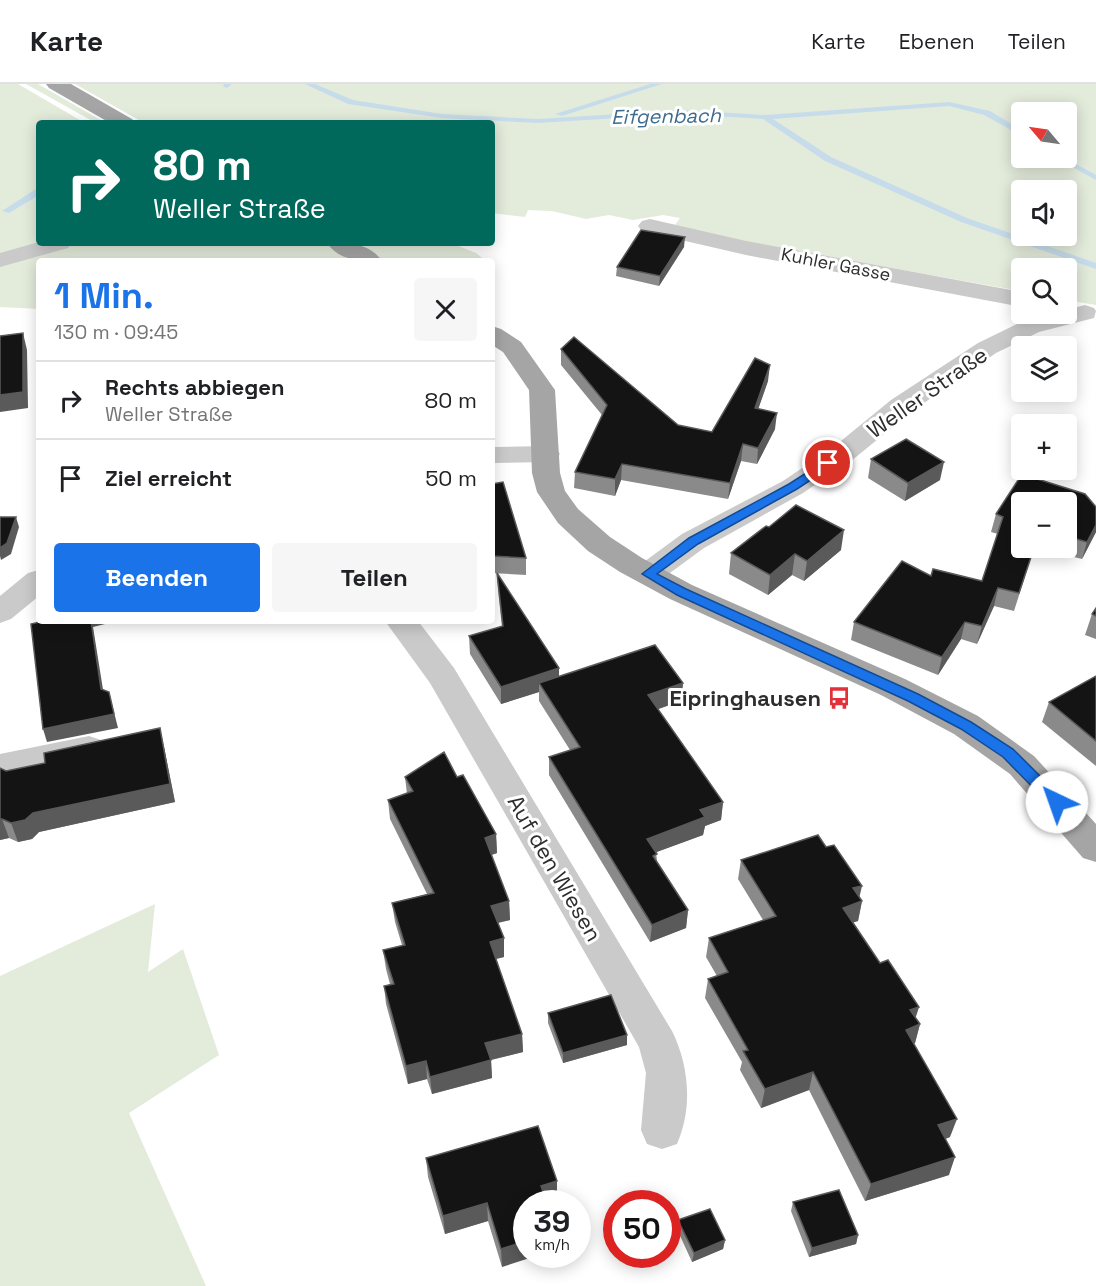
<!DOCTYPE html>
<html lang="de">
<head>
<meta charset="utf-8">
<style>
  body { margin:0; font-family:"Space Grotesk",sans-serif; background:#f6f6f6; color:#202124; height:100vh; display:flex; flex-direction:column; font-size:22px; white-space:nowrap }
  * { box-sizing:border-box; margin:0 }
  p { font-size:20px; color:#757577 }
  .icon { flex:none; width:33px; height:33px; fill:none; stroke:currentColor; stroke-width:2; stroke-linecap:round; stroke-linejoin:round }
  .map { position:relative; flex:1; overflow:hidden }
  .side { position:absolute; left:36px; top:174px; width:459px; height:366px; display:flex; flex-direction:column; background:#fff; border-radius:6px; box-shadow:0 3px 15px #0003 }
  .side>* { flex:none }
  .guide { position:absolute; left:36px; top:36px; width:459px; height:126px; border-radius:6px; box-shadow:0 3px 15px #0003; background:#00695c; color:#fff; overflow:hidden }
  .needle { width:39px; rotate:299deg }
  .buttons { position:absolute; left:1011px; top:18px; display:grid; gap:12px }
  .buttons a { display:grid; place-items:center; width:66px; height:66px; border-radius:6px; background:#fff; box-shadow:0 3px 15px #0003; font-size:30px }
  .speed { position:absolute; left:513px; top:1106px; display:flex; gap:12px; font-size:30px; font-weight:700; text-align:center }
  .speed>* { display:grid; place-content:center; width:78px; height:78px; border-radius:50%; background:#fff; box-shadow:0 3px 15px #0003; line-height:1 }
  .speed small { font-size:15px; font-weight:400 }
  .speed .limit { border:9px solid #d22; background:#fff; color:#111 }
  .pin { position:absolute; display:grid; place-items:center; width:51px; height:51px; color:#fff; margin:-26px; border:3px solid #fff; border-radius:50%; box-shadow:0 2px 6px #0007 }
  .me { position:absolute; width:66px; margin:-33px; rotate:318deg; stroke-linejoin:round; filter:drop-shadow(0 0 4px #0008) }
  .turn { display:flex; align-items:center; gap:21px; height:126px; padding:0 18px; font-size:27px }
  .turn .icon { width:78px; height:78px; stroke-width:2.5 }
  .turn b { display:block; font-size:42px; line-height:51px }
  .round { display:grid; place-items:center; flex:none; width:63px; height:63px; border-radius:6px; background:#f6f6f6 }
  .head { display:flex; align-items:center; justify-content:space-between; height:102px; padding:0 18px }
  h1 { font-size:36px; font-weight:700; line-height:45px; color:#1a73e8 }
  .cta { display:flex; gap:12px; margin-top:auto; padding:12px 18px }
  .cta a { flex:1; height:69px; border-radius:6px; background:#1a73e8; color:#fff; font-size:24px; font-weight:700; line-height:69px; text-align:center }
  .cta a+a { background:#f6f6f6; color:#202124 }
  ul { padding:0; list-style:none }
  li { display:flex; align-items:center; gap:18px; height:78px; padding:0 18px; border-top:2px solid #e0e0e0 }
  li div { flex:1 }
  li b { display:block; font-size:22px }
  li em { font-style:normal }
  header { display:flex; align-items:center; gap:36px; box-sizing:border-box; height:84px; padding:0 30px; background:#fff; border-bottom:2px solid #e0e0e0 }
  header strong { font-size:28px }
  nav { display:flex; gap:33px; margin-inline-start:auto; font-size:21px }
  .map>svg:first-child { display:block }
</style>
</head>
<body>
<header>
<strong>Karte</strong>
<nav><a>Karte</a><a>Ebenen</a><a>Teilen</a></nav>
</header>
<div class="map">
<svg width="1096" height="1202" viewBox="0 0 1096 1202">
  <rect width="100%" height="100%" fill="#fff"/>
  <g fill="#e3ebdb" fill-rule="evenodd">
    <polygon points="0,0 18,0 85,39 39,39 39,159 451,159 476,169 486,177 39,177 39,225 0,223"/>
    <polygon points="26,0 38,0 106,39 96,39"/>
    <path d="M 75,0 L 1096,0 L 1096,221 L 1067,216 L 1066,184 L 1022,184 L 1021,207 L 722,154 L 675,141 L 680,134 L 663,131 L 633,136 L 609,131 L 586,135 L 552,127 L 528,126 L 525,133 L 492,129 L 492,39 L 144,39 ZM 1022,28 L 1066,28 L 1066,74 L 1022,74 ZM 1022,106 L 1066,106 L 1066,152 L 1022,152 Z"/>
    <polygon points="155,820 148,888 183,865 219,971 129,1029 206,1202 0,1202 0,892"/>
  </g>
  <g fill="none" stroke-linecap="round" stroke-linejoin="round">
    <g fill="#c7dceb" fill-rule="evenodd">
      <polygon points="224,0 232,0 227,4 223,2"/>
      <polygon points="305,0 315,0 353,16 442,30 538,35 682,26 765,31 949,18 990,27 1022,46 1022,52 984,31 949,22 773,35 831,73 967,134 1096,179 1096,185 961,138 825,77 763,35 682,30 538,39 442,34 348,20"/>
      <polygon points="650,0 662,0 562,32 555,30"/>
      <polygon points="1056,74 1065,74 1096,91 1096,96"/>
      <polygon points="36,105 39,105 39,111 9,129 2,127"/>
    </g>
    <g fill="#cacaca" fill-rule="evenodd">
      <polygon points="650,135 746,157 1022,208 1022,223 746,171 642,147 638,142 642,137"/>
      <polygon points="39,158 72,159 68,164 0,183 0,169"/>
      <polygon points="1085,221 1094,224 1096,227 1094,234 1039,248 996,269 911,328 856,373 803,409 704,464 659,497 648,500 637,497 633,490 637,483 682,450 783,397 836,361 891,316 978,259 1021,238 1053,230 1066,230 1066,226"/>
      <polygon points="546,362 556,364 560,370 556,376 546,378 492,379 492,363"/>
      <polygon points="39,486 39,512 11,535 0,539 0,512 28,489"/>
      <path d="M 385,537 L 418,537 L 454,584 L 672,947 C 689,981 693,1024 677,1060 L 662,1065 L 647,1060 L 641,1046 L 646,989 L 639,963 L 430,599 Z"/>
      <polygon points="89,652 101,656 106,665 101,674 0,696 0,670"/>
    </g>
    <g fill="#a5a5a5" fill-rule="evenodd">
      <polygon points="46,0 71,0 132,35 136,39 110,39 49,4"/>
      <path d="M 327,159 C 347,159 369,158 382,177 C 362,177 340,178 327,159 Z"/>
      <polygon points="492,242 501,245 521,258 555,306 560,389 565,407 578,425 610,453 642,474 692,501 905,595 978,632 1034,672 1096,740 1096,778 1083,774 1010,690 954,650 881,611 670,515 620,488 588,467 558,439 537,408 532,389 529,306 503,268 492,261"/>
    </g>
  </g>
  <g fill="#8a8a8a">
    <polygon points="684,163 659,202 616,192 617,183"/>
    <polygon points="561,265 678,341 712,348 768,297 758,325 775,345 757,380 741,377 728,415 621,396 615,412 574,404 575,388 602,331 561,281"/>
    <polygon points="871,375 940,396 905,417 868,394"/>
    <polygon points="1020,393 1031,393 1085,410 1096,423 1096,448 1082,475 1038,464 1066,464 1066,418 1022,418 1022,464 1034,464 1014,527 994,522 977,560 961,555 938,591 851,556 854,538 902,477 931,492 933,485 982,497 998,450 991,448 996,430"/>
    <polygon points="492,400 526,474 526,491 492,489"/>
    <polygon points="841,466 804,497 792,491 768,511 729,490 731,469"/>
    <polygon points="497,489 559,584 559,593 683,599 681,617 658,625 723,718 721,736 705,742 703,751 656,768 657,777 688,826 686,844 650,858 549,691 549,673 570,666 539,617 539,608 501,620 470,570 469,552 502,543 498,506"/>
    <polygon points="1096,524 1096,555 1085,551 1092,530"/>
    <polygon points="1096,592 1096,682 1042,638 1049,618"/>
    <polygon points="164,663 175,718 39,748 32,755 18,758 9,754 0,756 6,687"/>
    <polygon points="405,693 457,693 496,750 497,769 491,771 509,817 510,836 498,839 504,854 504,873 496,875 522,950 523,968 491,976 492,994 432,1010 427,995 408,1000 386,920 384,902 390,900 386,885 383,866 402,861 395,838 392,819 427,810 390,735 388,716 407,710"/>
    <polygon points="741,776 859,813 862,817 858,837 853,838 880,879 919,923 915,933 920,940 915,959 914,960 950,1053 945,1055 949,1091 865,1117 809,1006 761,1024 740,986 742,978 705,914 708,895 717,892 706,873 709,854 763,836 738,795"/>
    <polygon points="548,929 627,961 563,979 548,939"/>
    <polygon points="426,1074 557,1097 557,1116 547,1119 502,1183 488,1137 445,1150 428,1093"/>
    <polygon points="793,1118 858,1151 856,1160 809,1173 791,1127"/>
    <polygon points="678,1136 725,1156 723,1165 692,1178 677,1145"/>
  </g>
  <g fill="#5a5a5a">
    <polygon points="685,153 684,163 659,202 660,192"/>
    <polygon points="23,249 27,266 28,324 0,328 0,311"/>
    <polygon points="770,281 768,297 753,340 755,324"/>
    <polygon points="777,329 775,345 757,380 758,364"/>
    <polygon points="743,360 741,377 728,415 730,399"/>
    <polygon points="944,378 940,396 905,417 908,399"/>
    <polygon points="622,380 621,396 615,412 615,395"/>
    <polygon points="16,433 19,443 11,470 1,476 0,472 0,464"/>
    <polygon points="1096,441 1096,448 1082,475 1087,458"/>
    <polygon points="844,446 841,466 804,497 807,477"/>
    <polygon points="795,470 792,491 768,511 770,491"/>
    <polygon points="998,504 994,522 977,560 982,542"/>
    <polygon points="91,537 117,537 93,543 105,618 101,605"/>
    <polygon points="965,538 961,555 938,591 942,573"/>
    <polygon points="559,584 559,601 539,599 539,608 501,620 501,603"/>
    <polygon points="683,599 681,617 647,629 648,611"/>
    <polygon points="109,608 118,644 47,658 43,645"/>
    <polygon points="160,644 164,663 175,718 39,748 32,755 18,758 11,739 33,729"/>
    <polygon points="723,718 721,736 705,742 703,751 646,772 647,755 700,726"/>
    <polygon points="0,735 2,735 9,754 0,756"/>
    <polygon points="496,750 497,769 486,773 485,754"/>
    <polygon points="862,802 858,819 862,817 858,837 839,843 843,824 853,804"/>
    <polygon points="509,817 510,836 492,840 491,822"/>
    <polygon points="688,826 686,844 650,858 652,841"/>
    <polygon points="504,854 504,873 491,876 490,858"/>
    <polygon points="919,923 913,942 910,926"/>
    <polygon points="920,940 915,959 900,964 906,946"/>
    <polygon points="522,950 523,968 486,977 485,959"/>
    <polygon points="627,951 627,961 563,979 563,969"/>
    <polygon points="491,976 492,994 432,1010 430,993"/>
    <polygon points="426,977 427,995 408,1000 406,982"/>
    <polygon points="813,988 809,1006 761,1024 765,1005"/>
    <polygon points="957,1035 950,1053 932,1060 938,1041"/>
    <polygon points="955,1073 949,1091 865,1117 871,1100"/>
    <polygon points="557,1097 557,1116 546,1119 541,1102"/>
    <polygon points="487,1119 488,1137 445,1150 443,1132"/>
    <polygon points="858,1151 856,1160 809,1173 812,1164"/>
    <polygon points="725,1156 723,1165 692,1178 694,1169"/>
    <polygon points="526,1157 526,1170 542,1170 502,1183 501,1165"/>
  </g>
  <g fill="#141414" stroke="#5a5a5a" stroke-width="1.5">
    <polygon points="641,146 685,153 660,192 617,183"/>
    <polygon points="23,249 23,308 0,311 0,252"/>
    <polygon points="574,253 678,341 712,348 755,274 770,281 755,324 777,329 758,364 743,360 730,399 622,380 615,395 575,388 607,321 561,265"/>
    <polygon points="906,355 944,378 908,399 871,375"/>
    <polygon points="1020,393 1031,393 1085,410 1096,423 1096,441 1087,458 1066,452 1066,418 1022,418 1022,464 1034,464 1019,509 998,504 982,542 965,538 942,573 854,538 902,477 931,492 933,485 982,497 1003,433 996,430"/>
    <polygon points="503,398 526,474 492,472 492,400"/>
    <polygon points="796,421 844,446 807,477 795,470 770,491 731,469 766,442 769,443"/>
    <polygon points="0,433 16,433 7,459 0,464"/>
    <polygon points="497,489 559,584 501,603 469,552 503,542"/>
    <polygon points="1096,524 1096,532 1092,530"/>
    <polygon points="44,537 91,537 101,605 109,608 114,630 43,645 31,540"/>
    <polygon points="655,561 683,599 648,611 723,718 700,726 705,733 647,755 657,770 653,772 688,826 652,841 549,673 580,663 539,599"/>
    <polygon points="1096,592 1096,657 1049,618"/>
    <polygon points="160,644 170,700 33,729 25,736 11,739 2,735 0,735 0,684 6,687 45,679 44,669"/>
    <polygon points="444,668 457,693 463,691 496,750 485,754 509,817 491,822 504,854 490,858 522,950 485,959 491,976 430,993 426,977 406,982 384,902 394,900 383,866 405,861 392,819 434,809 388,716 413,707 405,693"/>
    <polygon points="818,751 826,763 834,761 862,802 853,804 862,817 843,824 880,879 888,876 919,923 910,926 920,940 906,946 957,1035 938,1041 955,1073 871,1100 813,988 765,1005 743,967 748,966 708,895 728,888 709,854 776,832 741,776"/>
    <polygon points="611,911 627,951 563,969 548,929"/>
    <polygon points="538,1042 557,1097 541,1102 547,1119 526,1119 526,1157 501,1165 487,1119 443,1132 426,1074"/>
    <polygon points="839,1106 858,1151 812,1164 793,1118"/>
    <polygon points="710,1125 725,1156 694,1169 678,1136"/>
  </g>
  <polygon fill="#1a73e8" stroke="#114b97" stroke-width="1.5" points="828,375 834,379 832,382 797,405 698,460 657,490 686,505 918,610 971,638 1013,665 1062,714 1064,718 1062,722 1051,722 1003,673 961,645 908,617 677,511 642,490 689,454 789,400"/>
  <defs>
    <g id="bus-bare" transform="scale(1.8)"><path d="M-5-6H5V4H4V6H2V4H-2V6H-4V4H-5ZM-3.5-4V0h7V-4ZM-3.5 1.2v1.5H-2V1.2ZM2 1.2v1.5H3.5V1.2Z" fill="#e33139" stroke="#fff" stroke-width="2.5" paint-order="stroke"/></g>
  </defs>
  <g fill-rule="evenodd">
    <use href="#bus-bare" x="839" y="614"/>
  </g>
  <g text-anchor="middle" dominant-baseline="central" stroke-width="6" stroke-linejoin="round" paint-order="stroke">
    <g font-size="18" fill="#2d2d2d" stroke="#fff">
      <text transform="translate(836 180) rotate(11)">Kuhler Gasse</text>
    </g>
    <g font-size="20" font-style="italic" fill="#3d6c8e" stroke="#fff">
      <text transform="translate(666 32) rotate(-1)">Eifgenbach</text>
    </g>
    <g font-size="22" fill="#2d2d2d" stroke="#fff">
      <text transform="translate(927 308) rotate(-35)">Weller Straße</text>
      <text transform="translate(555 784) rotate(60)">Auf den Wiesen</text>
    </g>
    <g font-size="22" font-weight="bold" fill="#2d2d2d" stroke="#fff" text-anchor="end">
      <text x="821" y="614">Eipringhausen</text>
    </g>
  </g>
</svg>
<div class="buttons">
<a><svg class="needle" viewBox="-14 -14 28 28"><path d="M0-13l5 13h-10z" fill="#e53935"/><path d="M0 13l5-13h-10z" fill="#757577"/></svg></a>
<a><svg class="icon" aria-label="sound" viewBox="0 0 24 24"><path d="M4 9h4l5-4v14l-5-4H4zM17 9q2 3 0 6"/></svg></a>
<a><svg class="icon" aria-label="search" viewBox="0 0 24 24"><circle cx="10" cy="10" r="6"/><path d="M15 15l6 6"/></svg></a>
<a><svg class="icon" aria-label="layers" viewBox="0 0 24 24"><path d="M12 4l9 5-9 5-9-5zM3 14l9 5 9-5"/></svg></a>
<a>+</a>
<a>−</a>
</div>
<div class="speed"><div>39<small>km/h</small></div><div class="limit">50</div></div>
<div class="pin" style="left:828px;top:379px;background:#d93025"><svg class="icon" aria-label="arrive" viewBox="0 0 24 24"><path d="M6 21V4h12l-3 4 3 4H6"/></svg></div>
<svg class="me" style="left:1057px;top:718px" viewBox="-20 -20 40 40"><circle r="19" fill="#fff"/><path d="M0-13L10 11 0 6-10 11z" fill="#1a73e8"/></svg>
<div class="guide">
<div class="turn"><svg class="icon" aria-label="right" viewBox="0 0 24 24"><path d="M7 20v-9h11M14 6l5 5-5 5"/></svg><div><b>80 m</b>Weller Straße</div></div>
</div>
<section class="side">
<div class="head"><div><h1>1 Min.</h1><p>130 m · 09:45</p></div><a class="round"><svg class="icon" aria-label="close" viewBox="0 0 24 24"><path d="M6 6l12 12M18 6L6 18"/></svg></a></div>
<ul>
<li><svg class="icon" aria-label="right" viewBox="0 0 24 24"><path d="M7 20v-9h11M14 6l5 5-5 5"/></svg><div><b>Rechts abbiegen</b><p>Weller Straße</p></div><em>80 m</em></li>
<li><svg class="icon" aria-label="arrive" viewBox="0 0 24 24"><path d="M6 21V4h12l-3 4 3 4H6"/></svg><div><b>Ziel erreicht</b></div><em>50 m</em></li>
</ul>
<div class="cta"><a>Beenden</a><a>Teilen</a></div>
</section>
</div>
</body>
</html>
